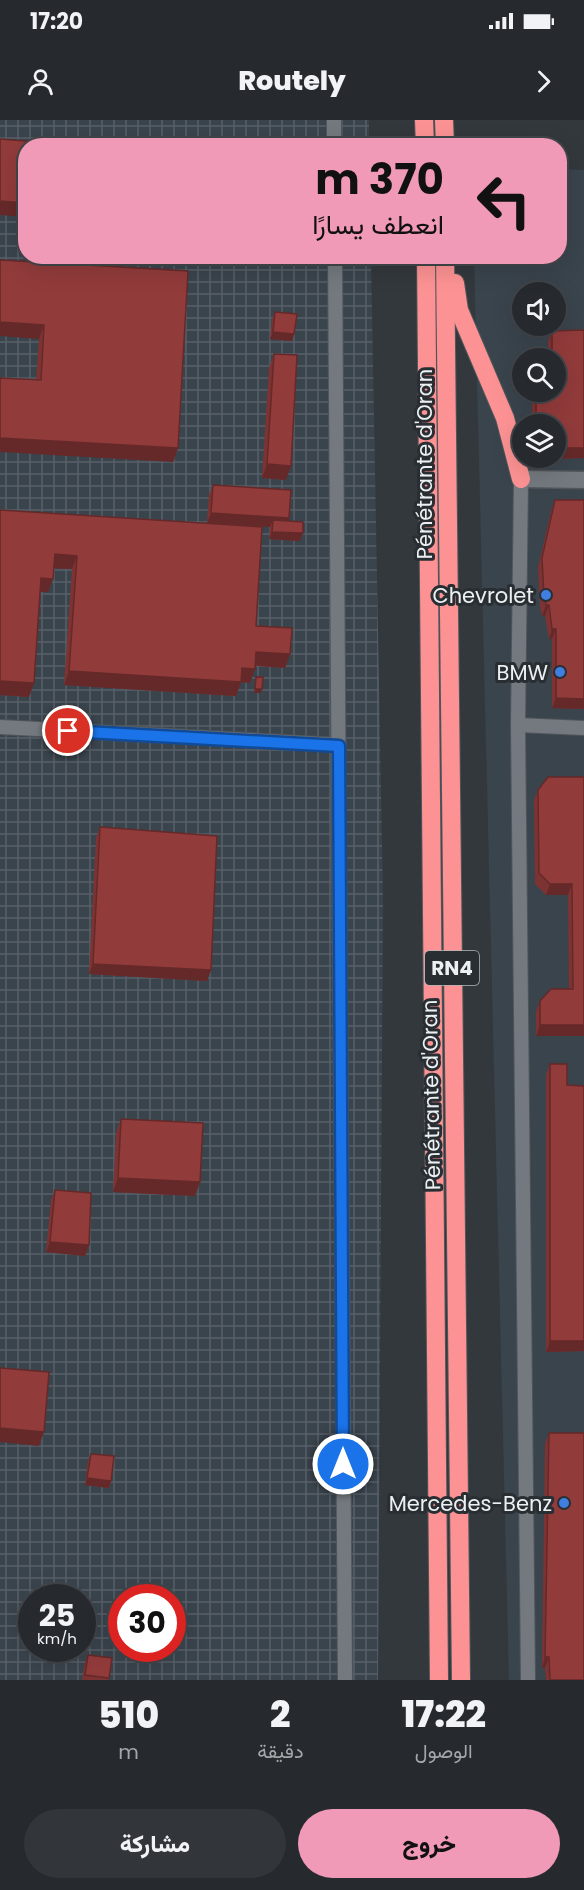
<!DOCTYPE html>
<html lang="ar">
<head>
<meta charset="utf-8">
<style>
  body { margin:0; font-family:Poppins,Vazirmatn,sans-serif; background:#32363a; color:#f1f3f6; direction:rtl; height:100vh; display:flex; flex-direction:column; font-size:22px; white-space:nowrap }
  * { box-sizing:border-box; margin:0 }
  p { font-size:20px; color:#a4a7aa }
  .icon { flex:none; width:33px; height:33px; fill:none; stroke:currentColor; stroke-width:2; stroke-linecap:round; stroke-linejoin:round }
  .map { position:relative; height:1560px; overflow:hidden; direction:ltr }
  .sheet { display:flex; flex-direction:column; background:#262a2e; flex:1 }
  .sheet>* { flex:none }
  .top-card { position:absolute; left:18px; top:18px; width:549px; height:126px; border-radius:24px; box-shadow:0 6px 24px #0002,0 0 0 2px #42464a; direction:rtl; background:#f09ab7; color:#111; overflow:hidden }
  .buttons { position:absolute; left:512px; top:162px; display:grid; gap:12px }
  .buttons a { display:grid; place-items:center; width:54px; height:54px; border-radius:50%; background:#262a2e; box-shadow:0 6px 24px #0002,0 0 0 2px #42464a; font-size:30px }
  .speed { position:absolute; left:18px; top:1464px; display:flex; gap:12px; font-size:30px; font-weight:700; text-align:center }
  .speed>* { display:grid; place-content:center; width:78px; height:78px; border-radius:50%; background:#262a2e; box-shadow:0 6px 24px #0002,0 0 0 2px #42464a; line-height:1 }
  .speed small { font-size:15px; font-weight:400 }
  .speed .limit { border:9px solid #d22; background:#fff; color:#111 }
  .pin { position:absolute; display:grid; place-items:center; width:51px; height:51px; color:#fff; margin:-26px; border:3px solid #fff; border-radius:50%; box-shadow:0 2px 6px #0007 }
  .me { position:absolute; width:66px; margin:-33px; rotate:0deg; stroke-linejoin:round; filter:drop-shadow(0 0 4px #0008) }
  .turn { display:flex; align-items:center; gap:21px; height:126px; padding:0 24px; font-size:27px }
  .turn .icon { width:78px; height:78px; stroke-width:2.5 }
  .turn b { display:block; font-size:42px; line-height:51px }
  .eta { display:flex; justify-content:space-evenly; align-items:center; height:102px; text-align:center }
  .eta b { font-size:36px; font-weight:800; line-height:42px }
  .cta { display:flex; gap:12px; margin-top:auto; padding:12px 24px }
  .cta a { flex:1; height:69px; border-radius:36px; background:#f09ab7; color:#111; font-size:24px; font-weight:800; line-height:69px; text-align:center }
  .cta a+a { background:#32363a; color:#f1f3f6 }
  .status { display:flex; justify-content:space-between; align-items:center; height:42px; padding:0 30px; background:#262a2e; direction:ltr }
  .status svg { height:16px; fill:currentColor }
  header { display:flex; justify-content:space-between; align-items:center; height:78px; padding:0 24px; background:#262a2e; font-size:27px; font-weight:800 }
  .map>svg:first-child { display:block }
</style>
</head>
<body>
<div class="status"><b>17:20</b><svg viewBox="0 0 49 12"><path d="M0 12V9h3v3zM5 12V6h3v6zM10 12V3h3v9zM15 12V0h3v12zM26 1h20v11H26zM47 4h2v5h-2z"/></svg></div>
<header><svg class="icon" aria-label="forward" viewBox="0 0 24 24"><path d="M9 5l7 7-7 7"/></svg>Routely<svg class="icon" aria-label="person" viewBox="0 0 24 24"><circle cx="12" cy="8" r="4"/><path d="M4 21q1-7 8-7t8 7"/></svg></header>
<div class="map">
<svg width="584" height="1560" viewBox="0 0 584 1560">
  <defs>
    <pattern id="industrial-grid" width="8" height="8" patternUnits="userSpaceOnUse" patternTransform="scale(1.5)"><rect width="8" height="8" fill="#3a444d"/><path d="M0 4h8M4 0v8" fill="none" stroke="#575f67"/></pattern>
  </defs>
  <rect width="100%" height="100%" fill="#33383d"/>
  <path fill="#3a444d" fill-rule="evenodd" d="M 560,49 L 584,50 L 584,1560 L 509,1560 L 474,137 L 560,136 ZM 522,172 L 555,172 L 555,206 L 522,206 ZM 522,238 L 555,238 L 555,272 L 522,272 ZM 522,304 L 555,304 L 555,338 L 522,338 Z"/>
  <path fill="url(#industrial-grid)" fill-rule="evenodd" d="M 0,0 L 369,0 L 369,25 L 26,26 L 26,136 L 371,137 L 383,779 L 378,1560 L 0,1560 ZM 32,1478 L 82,1478 L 82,1528 L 32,1528 ZM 122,1478 L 172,1478 L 172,1528 L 122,1528 Z"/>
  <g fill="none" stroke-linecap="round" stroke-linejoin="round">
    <g stroke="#51565a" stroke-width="16">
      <g id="minor">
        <polyline points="334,0 334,26"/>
        <polyline points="335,136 345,1560"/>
        <polyline points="521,359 518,605 528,1560"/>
        <polyline points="518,605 584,608"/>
        <polyline points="0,607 339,625"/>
      </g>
    </g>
    <g stroke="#51565a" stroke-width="19">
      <polyline id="tertiary" points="521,359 584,360"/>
    </g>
    <g stroke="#51565a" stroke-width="20">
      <g id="motorway">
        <polyline points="424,0 425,26"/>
        <polyline points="444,0 445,26"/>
        <polyline points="426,136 439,1560"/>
        <polyline points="445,136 461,1560"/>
        <polyline points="455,163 459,190 505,298 521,359"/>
      </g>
    </g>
    <use href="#minor" stroke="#73797e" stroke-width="14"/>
    <use href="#tertiary" stroke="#73797e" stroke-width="16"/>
    <use href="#motorway" stroke="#fc9293" stroke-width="18"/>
  </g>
  <g fill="#7e3333">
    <polygon points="0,140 178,328 173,342 36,260 39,219"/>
    <polygon points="275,192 294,214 292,221 270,219 272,199"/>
    <polygon points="552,211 584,338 547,339 547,338 555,338 555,304 532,304 532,272 555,272 555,238 548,238 548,221"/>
    <polygon points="274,234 286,360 262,358 269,248"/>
    <polygon points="213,365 289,398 287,401 300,421 269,419 270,407 262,407 256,506 290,534 285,548 255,546 250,563 241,562 236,576 64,565 72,449 54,448 48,472 40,472 29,577 0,575 0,390 207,403 209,375"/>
    <polygon points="555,380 584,380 584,589 552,588 552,519 549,519 545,496 542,496 540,486 538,448 551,391"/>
    <polygon points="584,657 584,916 536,916 536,892 540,881 569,869 568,775 546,775 535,764 534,680 538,670"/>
    <polygon points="100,707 207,861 89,854 96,718"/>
    <polygon points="550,944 567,965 584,1231 546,1232 546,955"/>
    <polygon points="121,999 200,1062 195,1076 113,1072 116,1013"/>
    <polygon points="55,1070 89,1125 85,1136 46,1132 51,1080"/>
    <polygon points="549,1313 584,1560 546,1560 545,1548 542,1548 545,1324"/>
    <polygon points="91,1334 111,1361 109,1368 85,1365 88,1341"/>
    <polygon points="88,1535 112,1538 108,1560 82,1560 85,1542"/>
  </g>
  <g fill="#662929">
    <polygon points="0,81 26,83 26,97 0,95"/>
    <polygon points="0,202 44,205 39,219 0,216"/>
    <polygon points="273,212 294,214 292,221 270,219"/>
    <polygon points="0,318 178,328 173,342 0,332"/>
    <polygon points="555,328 584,328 584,338 547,339 548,338 555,338"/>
    <polygon points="267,344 291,346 286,360 262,358"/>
    <polygon points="211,393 289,398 285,408 273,400 270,407 207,403"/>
    <polygon points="272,412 303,413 300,421 269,419"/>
    <polygon points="55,434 77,436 72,449 50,448"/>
    <polygon points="41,458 53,459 48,472 36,472"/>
    <polygon points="546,485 549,485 545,496 542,496"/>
    <polygon points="552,509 556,509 552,519 549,519"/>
    <polygon points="256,532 290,534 285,548 251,545"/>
    <polygon points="242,548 255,549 250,563 241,562 236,576 64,565 69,551"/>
    <polygon points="0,561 34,563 29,577 0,575"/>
    <polygon points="255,569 262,569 261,573 254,573"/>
    <polygon points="556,578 584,579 584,589 552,588"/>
    <polygon points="550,764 572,764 568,775 546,775"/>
    <polygon points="93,844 211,850 207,861 89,854"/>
    <polygon points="540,905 584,905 584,916 536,916"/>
    <polygon points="118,1058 200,1062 195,1076 113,1072"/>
    <polygon points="50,1122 89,1125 85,1136 46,1132"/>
    <polygon points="550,1221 584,1221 584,1231 546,1232"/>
    <polygon points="0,1308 44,1312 39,1326 0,1322"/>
    <polygon points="87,1358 111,1361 109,1368 85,1365"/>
    <polygon points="545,1537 549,1537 545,1548 542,1548"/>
  </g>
  <g fill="#923b3b" stroke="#662929" stroke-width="1.5">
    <polygon points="0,19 62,24 62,26 26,26 26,83 0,81"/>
    <polygon points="0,140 188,151 178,328 0,318 0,258 41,260 44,205 0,202"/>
    <polygon points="275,192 297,194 294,214 273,212"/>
    <polygon points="584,210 584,328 555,328 555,304 536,304 536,272 555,272 555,238 552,238 552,211"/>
    <polygon points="274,234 297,235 291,346 267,344"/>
    <polygon points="213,365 291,370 289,398 211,393"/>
    <polygon points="555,380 584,380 584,579 556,578 556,509 552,509 549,485 546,485 544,476 542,438"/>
    <polygon points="0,390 262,407 256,506 292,508 290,534 256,532 255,549 242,548 241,562 69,551 77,436 55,434 53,459 41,458 34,563 0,561"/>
    <polygon points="273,400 303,402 303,413 272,412"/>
    <polygon points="256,557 263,557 262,569 255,569"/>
    <polygon points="548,657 584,657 584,905 540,905 540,881 551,869 573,869 572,764 550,764 539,753 538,670"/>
    <polygon points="100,707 217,716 211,850 93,844"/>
    <polygon points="550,944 567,944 567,965 584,966 584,1221 550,1221"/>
    <polygon points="121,999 203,1003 200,1062 118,1058"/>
    <polygon points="55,1070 91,1073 89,1125 50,1122"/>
    <polygon points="0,1248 49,1252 44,1312 0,1308"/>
    <polygon points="549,1313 584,1313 584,1560 550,1560 549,1537 545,1537"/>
    <polygon points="91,1334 114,1336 111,1361 87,1358"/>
    <polygon points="88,1535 112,1538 109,1558 85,1555"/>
  </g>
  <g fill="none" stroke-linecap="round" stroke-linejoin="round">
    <g stroke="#114b97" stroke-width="15">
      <polyline id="route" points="68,611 339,626 343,1344"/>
    </g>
    <use href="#route" stroke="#1a73e8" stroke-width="10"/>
  </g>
  <g fill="#3f7fe0" stroke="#292e33" stroke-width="2">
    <circle cx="546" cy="475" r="6"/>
    <circle cx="560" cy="552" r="6"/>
    <circle cx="564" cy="1383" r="6"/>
  </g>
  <g text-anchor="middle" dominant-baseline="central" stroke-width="6" stroke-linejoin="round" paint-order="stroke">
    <rect fill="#292e33" stroke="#b2b6b9" stroke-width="1.5" x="425" y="831" width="54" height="34" rx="4.5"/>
    <g font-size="20" font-weight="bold" fill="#ecf0f2">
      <text x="452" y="848">RN4</text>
    </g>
    <g font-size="21" fill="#ecf0f2" stroke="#292e33">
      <text transform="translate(424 344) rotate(-90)">Pénétrante d'Oran</text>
      <text transform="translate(431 975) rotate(-91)">Pénétrante d'Oran</text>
    </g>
    <g font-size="21" fill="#ecf0f2" stroke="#292e33" text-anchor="end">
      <text x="534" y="475">Chevrolet</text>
      <text x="548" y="552">BMW</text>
      <text x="552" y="1383">Mercedes-Benz</text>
    </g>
  </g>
</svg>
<div class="buttons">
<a><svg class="icon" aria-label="sound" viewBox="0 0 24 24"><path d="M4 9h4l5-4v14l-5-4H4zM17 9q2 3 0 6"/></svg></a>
<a><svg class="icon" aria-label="search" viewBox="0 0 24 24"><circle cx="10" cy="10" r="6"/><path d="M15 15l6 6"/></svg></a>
<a><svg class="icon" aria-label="layers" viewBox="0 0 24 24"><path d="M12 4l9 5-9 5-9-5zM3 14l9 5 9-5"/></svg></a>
</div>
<div class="speed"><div>25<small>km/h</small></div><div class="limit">30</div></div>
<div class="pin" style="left:68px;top:611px;background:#d93025"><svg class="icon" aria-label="arrive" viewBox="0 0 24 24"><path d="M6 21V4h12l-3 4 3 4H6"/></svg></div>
<svg class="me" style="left:343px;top:1344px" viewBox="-20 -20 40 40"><circle r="17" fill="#1a73e8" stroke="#fff" stroke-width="3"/><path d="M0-11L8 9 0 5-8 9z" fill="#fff"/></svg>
<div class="top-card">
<div class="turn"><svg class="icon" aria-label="left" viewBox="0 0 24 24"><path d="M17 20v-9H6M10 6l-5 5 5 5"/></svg><div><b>370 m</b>انعطف يسارًا</div></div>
</div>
</div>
<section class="sheet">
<div class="eta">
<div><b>17:22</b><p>الوصول</p></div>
<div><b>2</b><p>دقيقة</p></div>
<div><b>510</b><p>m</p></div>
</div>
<div class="cta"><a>خروج</a><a>مشاركة</a></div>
</section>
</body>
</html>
